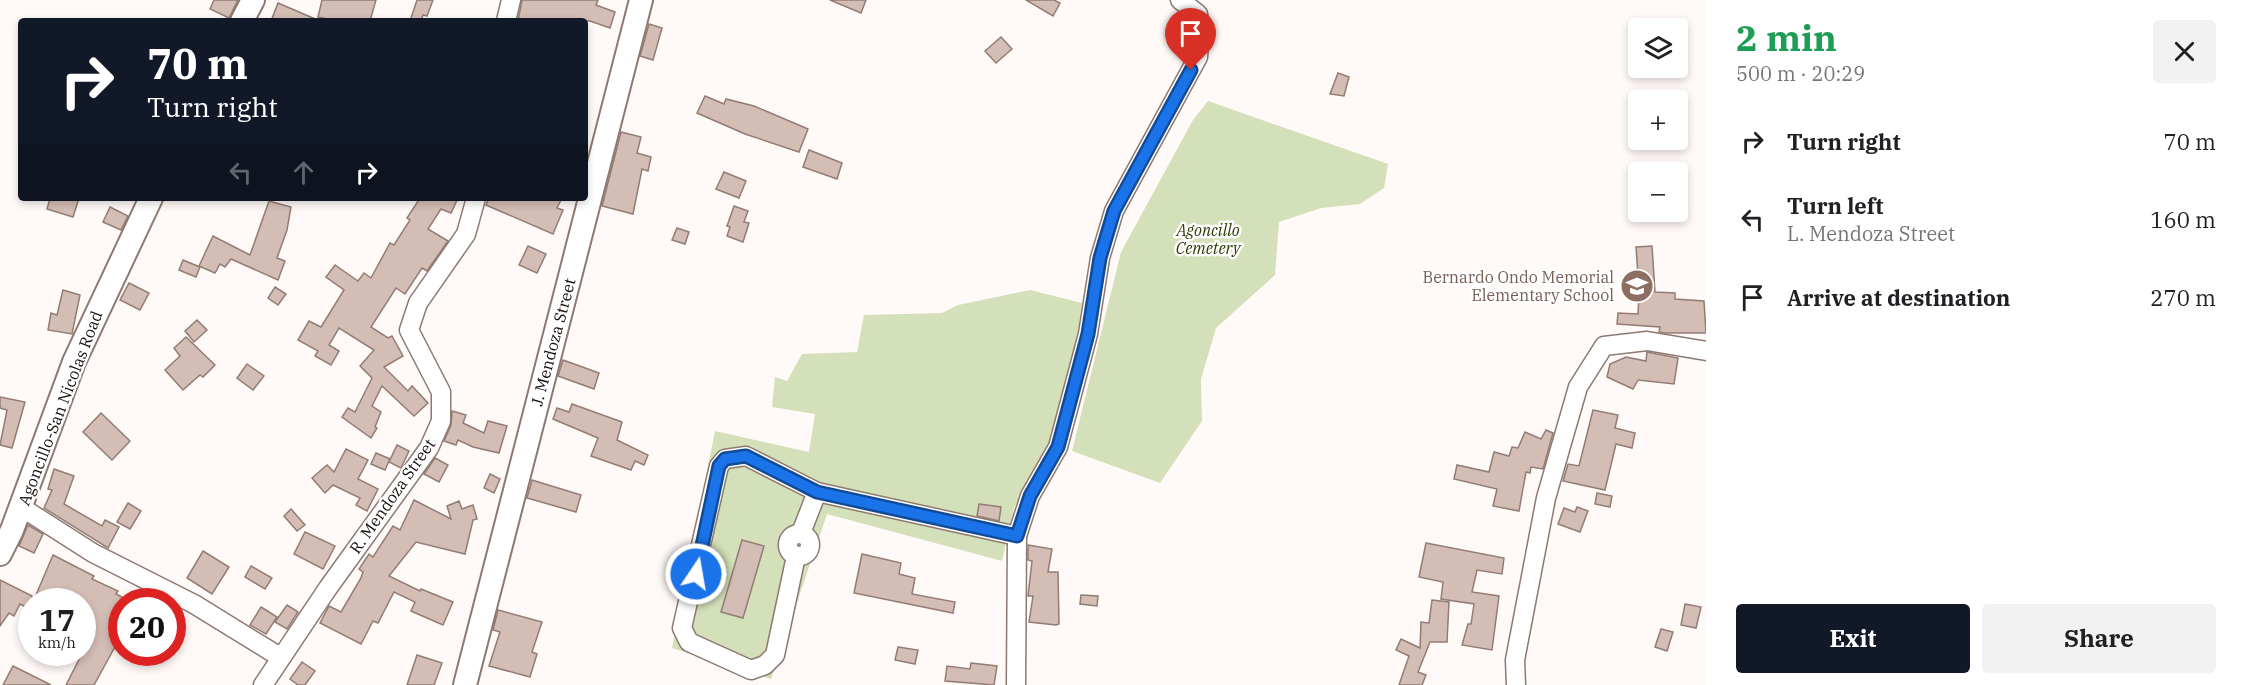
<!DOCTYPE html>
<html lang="en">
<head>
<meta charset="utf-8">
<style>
  body { margin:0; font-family:"IBM Plex Serif",serif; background:#f2f2f2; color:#202124; height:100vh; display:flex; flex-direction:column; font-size:22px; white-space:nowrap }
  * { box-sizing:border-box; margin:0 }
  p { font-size:20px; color:#757577 }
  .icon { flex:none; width:33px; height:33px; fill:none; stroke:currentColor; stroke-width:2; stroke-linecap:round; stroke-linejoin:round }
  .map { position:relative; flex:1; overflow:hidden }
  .sheet { display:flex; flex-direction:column; background:#fff; width:540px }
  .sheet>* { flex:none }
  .top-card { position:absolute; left:18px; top:18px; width:570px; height:183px; border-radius:6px; box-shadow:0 3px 9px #0003; background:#111827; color:#fff; overflow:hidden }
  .fabs { position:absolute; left:1628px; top:18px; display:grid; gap:12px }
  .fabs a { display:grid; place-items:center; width:60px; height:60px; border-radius:6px; background:#fff; box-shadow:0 3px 9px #0003; font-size:30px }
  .speed { position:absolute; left:18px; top:588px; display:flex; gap:12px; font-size:30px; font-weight:700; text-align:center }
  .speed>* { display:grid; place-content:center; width:78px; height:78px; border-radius:50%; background:#fff; box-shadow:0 3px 9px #0003; line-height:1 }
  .speed small { font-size:15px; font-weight:400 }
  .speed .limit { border:9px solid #d22; background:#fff; color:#111 }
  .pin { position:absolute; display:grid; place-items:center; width:51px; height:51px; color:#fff; margin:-62px -26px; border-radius:50% 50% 50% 0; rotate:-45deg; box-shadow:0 0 6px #0007 }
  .pin .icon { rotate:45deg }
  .me { position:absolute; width:66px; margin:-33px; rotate:12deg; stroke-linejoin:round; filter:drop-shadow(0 0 4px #0008) }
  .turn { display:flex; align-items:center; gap:21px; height:126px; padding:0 30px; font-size:27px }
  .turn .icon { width:78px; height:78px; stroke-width:2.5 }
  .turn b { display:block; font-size:42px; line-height:51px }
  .lanes { display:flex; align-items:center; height:57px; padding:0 30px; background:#0003; justify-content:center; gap:30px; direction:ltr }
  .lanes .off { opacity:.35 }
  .round { display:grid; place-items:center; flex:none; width:63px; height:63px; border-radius:6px; background:#f2f2f2 }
  .summary { display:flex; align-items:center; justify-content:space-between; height:102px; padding:0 30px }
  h1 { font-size:36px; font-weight:700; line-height:45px; color:#1e9e55 }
  .cta { display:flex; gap:12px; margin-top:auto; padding:12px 30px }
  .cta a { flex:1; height:69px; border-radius:6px; background:#111827; color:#fff; font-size:24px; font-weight:700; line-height:69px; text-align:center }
  .cta a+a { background:#f2f2f2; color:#202124 }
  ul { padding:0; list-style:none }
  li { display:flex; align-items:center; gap:18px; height:78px; padding:0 30px }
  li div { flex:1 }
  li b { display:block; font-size:22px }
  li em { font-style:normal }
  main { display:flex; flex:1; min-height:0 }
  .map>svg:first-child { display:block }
</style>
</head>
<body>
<main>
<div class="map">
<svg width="1706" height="685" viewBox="0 0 1706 685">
  <rect width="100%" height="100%" fill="#fffaf8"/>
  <g fill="#d3e0b9">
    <polygon points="1208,101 1388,164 1384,188 1360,204 1321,208 1279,222 1275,275 1216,328 1201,379 1202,421 1160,483 1072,451 1121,252 1193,120"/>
    <polygon points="1030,290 1082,303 1075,352 1048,447 1014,508 1002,561 827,514 771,679 672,648 715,431 809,452 815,414 772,407 775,377 787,381 802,354 857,352 864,315 942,313 958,305"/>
  </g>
  <g fill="#d4bdb4" stroke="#927c74" stroke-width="1.5">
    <polygon points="214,0 238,0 229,18 210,9"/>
    <polygon points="322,0 376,0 370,21 336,21 318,17"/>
    <polygon points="417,0 433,0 427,16 423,15 421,21 410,21"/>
    <polygon points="522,0 598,0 596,5 615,12 610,28 590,21 518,21"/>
    <polygon points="830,0 866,0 861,13"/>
    <polygon points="1026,0 1054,0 1060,3 1053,16"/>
    <polygon points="278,3 320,21 271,21"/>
    <polygon points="649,24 662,28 653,60 640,56"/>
    <polygon points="1001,37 1012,49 996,63 985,51"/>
    <polygon points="1338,73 1349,77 1344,96 1330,94"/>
    <polygon points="705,96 724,104 726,99 754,106 808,129 799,152 745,134 697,113"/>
    <polygon points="621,132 641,137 637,153 651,157 648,171 642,169 633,214 602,206"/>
    <polygon points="809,150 842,163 837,179 803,167"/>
    <polygon points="724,172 746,181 739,198 716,189"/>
    <polygon points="50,198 79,198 73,217 47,209"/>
    <polygon points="420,198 458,198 451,213 441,209 428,229 448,241 427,271 422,268 405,294 396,288 371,327 388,338 392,336 403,356 384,367 408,391 412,386 428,403 414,416 382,386 372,406 381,412 375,427 377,428 371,438 342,417 348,408 355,412 372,378 360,366 374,350 339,328 329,345 339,351 331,365 315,356 318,351 298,340 309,321 321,327 344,290 326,277 335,265 358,281 364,273 371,278 390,243 394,245 410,220 407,218"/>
    <polygon points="489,198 562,198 557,208 563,210 553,234 486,205"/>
    <polygon points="269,201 291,207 287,230 277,258 285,261 278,280 231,259 225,267 220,264 215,273 199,266 213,236 250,255"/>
    <polygon points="734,206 748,211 744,222 749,223 743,242 727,236 730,227 727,226"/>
    <polygon points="110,207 128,216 121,230 103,222"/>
    <polygon points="677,228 689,232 685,244 672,240"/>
    <polygon points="528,246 546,254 537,273 519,265"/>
    <polygon points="1652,246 1655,292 1675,293 1675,299 1704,301 1706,333 1665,333 1659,332 1660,327 1617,324 1618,313 1638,314 1639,294 1630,294 1630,276 1638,276 1636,247"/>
    <polygon points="183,260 200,267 196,277 179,270"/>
    <polygon points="129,283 149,293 140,310 120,300"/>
    <polygon points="275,287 286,294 278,305 268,298"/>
    <polygon points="63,290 80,295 72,334 48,330 51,313 57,315"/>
    <polygon points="197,320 207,330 194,342 185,331"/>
    <polygon points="186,337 215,365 203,377 200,375 183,390 165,370 180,356 174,348"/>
    <polygon points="1647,352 1678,358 1674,384 1638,380 1633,389 1607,377 1610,364 1626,357 1646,361"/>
    <polygon points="563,360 599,373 594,389 558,376"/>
    <polygon points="247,364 264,376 253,390 237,378"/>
    <polygon points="0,397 25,402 12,448 0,445 7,410 0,408"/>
    <polygon points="572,404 622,422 617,440 648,455 644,465 635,461 631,470 591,456 598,438 553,419 557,408 569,412"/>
    <polygon points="1593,410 1618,415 1615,428 1635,433 1632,448 1616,444 1605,490 1563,481 1568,464 1579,466"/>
    <polygon points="452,411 466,415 463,423 484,433 488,421 507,426 499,453 473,447 458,440 456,445 444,441 451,425"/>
    <polygon points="101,413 130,441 112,460 83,432"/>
    <polygon points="1546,430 1553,433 1543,469 1531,467 1530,473 1526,472 1519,511 1493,506 1497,489 1454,479 1457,465 1489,472 1494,452 1509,456 1512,447 1518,448 1525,432 1541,439"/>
    <polygon points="397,445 409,451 401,468 389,462"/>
    <polygon points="346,449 368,460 358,479 378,489 367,511 356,505 360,498 333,485 325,493 312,478 327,465 334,472"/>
    <polygon points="376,453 390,459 385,470 371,464"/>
    <polygon points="435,458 448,465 439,482 424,474"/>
    <polygon points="54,469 74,476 64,504 102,526 105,520 119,527 108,548 44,508 52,490 48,489"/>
    <polygon points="490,474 500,479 494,493 484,488"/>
    <polygon points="532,480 581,495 576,512 527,498"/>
    <polygon points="1597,493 1612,496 1610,507 1595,504"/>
    <polygon points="414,500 451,519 447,506 459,501 462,509 473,505 477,519 473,520 465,554 416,542 389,576 420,591 421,589 453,602 443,625 411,611 415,602 394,592 378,623 373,621 361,644 320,623 329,606 341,612 361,578 363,572 359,569 369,554 373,557 393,526 400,530"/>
    <polygon points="128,503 141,511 130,529 117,522"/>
    <polygon points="979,504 1001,507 999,521 977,516"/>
    <polygon points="1577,507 1588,511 1580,532 1558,524 1564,508 1575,512"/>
    <polygon points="291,509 305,525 297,531 284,516"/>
    <polygon points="28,525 43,534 34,553 19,546"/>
    <polygon points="305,532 335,546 323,569 294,554"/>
    <polygon points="742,540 764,546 743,618 721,612"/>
    <polygon points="1426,543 1504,558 1502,574 1477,570 1472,592 1499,596 1492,650 1462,645 1468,624 1471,624 1474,604 1441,599 1443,582 1419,577"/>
    <polygon points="1028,545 1052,549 1048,572 1058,572 1059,624 1056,625 1029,622 1033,596 1028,596 1032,561 1028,560"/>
    <polygon points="203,551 229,567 212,594 187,578"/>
    <polygon points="862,554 901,563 899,574 915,578 912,594 955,602 953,613 854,593"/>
    <polygon points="53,555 94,576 92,579 118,591 116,594 122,597 122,634 94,685 66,685 90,638 82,634 82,602 33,602"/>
    <polygon points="251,566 272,578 265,589 245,577"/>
    <polygon points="0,580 32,596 32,610 20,604 14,616 9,613 0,626"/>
    <polygon points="1081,595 1098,596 1097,606 1080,604"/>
    <polygon points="1432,600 1449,602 1447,642 1430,642 1418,672 1426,675 1422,685 1399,685 1409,656 1396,650 1401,639 1420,648 1421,622 1429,623"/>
    <polygon points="1685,604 1701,607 1696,628 1681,625"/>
    <polygon points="287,605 298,612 287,629 275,622"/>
    <polygon points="261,607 277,617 266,634 250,625"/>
    <polygon points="498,610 542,622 532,652 537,654 530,677 489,666 500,632 493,630"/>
    <polygon points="1661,629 1673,632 1667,651 1655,647"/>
    <polygon points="898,647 918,650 915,664 895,660"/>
    <polygon points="417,655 442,663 434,685 407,685"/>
    <polygon points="302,662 315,671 305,685 298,685 290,679"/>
    <polygon points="971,663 997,666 994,685 945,681 947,666 970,669"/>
    <polygon points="13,666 51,685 3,685"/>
  </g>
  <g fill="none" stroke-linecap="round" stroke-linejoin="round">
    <g stroke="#8e7971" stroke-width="21">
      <g id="minor">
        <polyline points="506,21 511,0"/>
        <polyline points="21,507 93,553 194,604 280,657"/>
        <polyline points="801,533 817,492"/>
        <circle cx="799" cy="545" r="11"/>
        <polyline points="796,556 775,655 765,665 751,670 689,642 682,628 719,466 725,459 746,456 817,492 1017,536"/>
        <polyline points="263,685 328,588 429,448 441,421 441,392 409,330 418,303 466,234 476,198"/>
        <polyline points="1016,685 1017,536 1030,496 1058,447 1088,334 1100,258 1114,211 1198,57 1200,30 1198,14 1180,0"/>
        <polyline points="1516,685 1515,660 1546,498 1578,387 1604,346 1647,341 1706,351"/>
      </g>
    </g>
    <g stroke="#8e7971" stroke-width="26">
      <g id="major">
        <polyline points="242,21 253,0"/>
        <polyline points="0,554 12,530 74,362 151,198"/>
        <polyline points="465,685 641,0"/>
      </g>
    </g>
    <use href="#minor" stroke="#fff" stroke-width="18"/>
    <use href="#major" stroke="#fff" stroke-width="22"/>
  </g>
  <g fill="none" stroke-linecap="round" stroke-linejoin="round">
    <g stroke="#114b97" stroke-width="15">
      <polyline id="route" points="696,574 719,466 725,459 746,456 817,492 1017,536 1030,496 1058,447 1088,334 1100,258 1114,211 1191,70"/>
    </g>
    <use href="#route" stroke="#1a73e8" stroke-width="10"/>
  </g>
  <defs>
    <g id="school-disc" transform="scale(1.725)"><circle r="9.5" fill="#8d6e63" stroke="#fff"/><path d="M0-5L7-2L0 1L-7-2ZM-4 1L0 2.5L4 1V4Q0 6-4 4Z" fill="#fff"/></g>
  </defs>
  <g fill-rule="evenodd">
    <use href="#school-disc" x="1637" y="286"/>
  </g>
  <g text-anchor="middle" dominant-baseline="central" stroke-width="5" stroke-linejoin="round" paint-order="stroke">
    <g font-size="16" font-style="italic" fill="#2e3b03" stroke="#fff">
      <text x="1208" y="230">Agoncillo<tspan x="1208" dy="18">Cemetery</tspan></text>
    </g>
    <g font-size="16" fill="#785e54" stroke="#fff" text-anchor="end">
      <text x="1614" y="277">Bernardo Ondo Memorial<tspan x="1614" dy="18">Elementary School</tspan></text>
    </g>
    <g font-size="16" fill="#150e0b" stroke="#fff">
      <text transform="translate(553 342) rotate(-75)">J. Mendoza Street</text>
      <text transform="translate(60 408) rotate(-69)">Agoncillo-San Nicolas Road</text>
      <text transform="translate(392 496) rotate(-55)">R. Mendoza Street</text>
    </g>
  </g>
</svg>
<div class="fabs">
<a><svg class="icon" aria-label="layers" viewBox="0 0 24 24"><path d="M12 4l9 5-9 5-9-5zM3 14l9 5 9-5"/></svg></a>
<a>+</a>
<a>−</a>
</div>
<div class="speed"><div>17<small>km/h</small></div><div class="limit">20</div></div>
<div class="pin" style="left:1191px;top:70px;background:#d93025"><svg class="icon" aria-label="arrive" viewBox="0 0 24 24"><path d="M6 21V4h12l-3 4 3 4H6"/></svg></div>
<svg class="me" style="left:696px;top:574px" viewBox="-20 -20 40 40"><circle r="17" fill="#1a73e8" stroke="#fff" stroke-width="3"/><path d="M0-11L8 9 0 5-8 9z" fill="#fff"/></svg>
<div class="top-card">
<div class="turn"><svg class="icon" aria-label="right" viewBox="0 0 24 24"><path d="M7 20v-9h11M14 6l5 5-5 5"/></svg><div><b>70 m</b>Turn right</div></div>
<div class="lanes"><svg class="icon off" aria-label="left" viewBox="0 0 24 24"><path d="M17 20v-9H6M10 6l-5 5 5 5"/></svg><svg class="icon off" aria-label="ahead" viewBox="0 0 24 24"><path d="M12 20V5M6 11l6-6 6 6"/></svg><svg class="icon" aria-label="right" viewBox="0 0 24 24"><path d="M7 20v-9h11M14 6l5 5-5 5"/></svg></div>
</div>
</div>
<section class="sheet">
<div class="summary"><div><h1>2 min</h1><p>500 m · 20:29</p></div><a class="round"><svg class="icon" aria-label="close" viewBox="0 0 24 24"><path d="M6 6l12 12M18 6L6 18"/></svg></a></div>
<ul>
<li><svg class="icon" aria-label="right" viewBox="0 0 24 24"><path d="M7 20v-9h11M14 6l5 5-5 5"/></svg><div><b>Turn right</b></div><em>70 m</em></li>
<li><svg class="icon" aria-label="left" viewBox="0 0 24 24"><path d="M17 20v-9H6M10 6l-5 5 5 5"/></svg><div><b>Turn left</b><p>L. Mendoza Street</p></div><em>160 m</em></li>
<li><svg class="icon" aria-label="arrive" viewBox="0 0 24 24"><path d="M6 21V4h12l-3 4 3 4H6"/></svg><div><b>Arrive at destination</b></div><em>270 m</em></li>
</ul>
<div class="cta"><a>Exit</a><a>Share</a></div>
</section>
</main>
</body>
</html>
